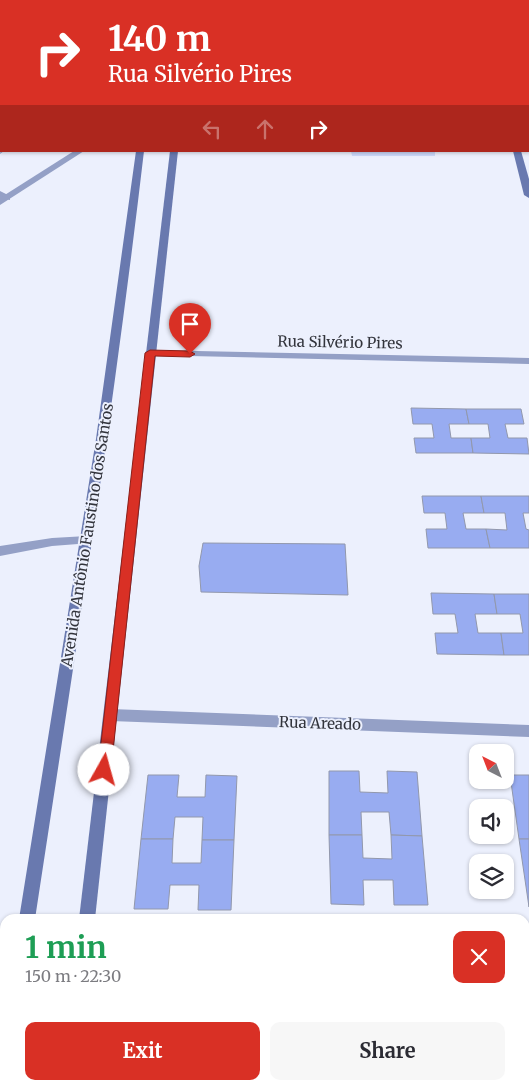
<!DOCTYPE html>
<html lang="en">
<head>
<meta charset="utf-8">
<style>
  body { margin:0; font-family:Merriweather,serif; background:#f7f7f7; color:#2b2b33; height:100vh; display:flex; flex-direction:column; font-size:19px; white-space:nowrap }
  * { box-sizing:border-box; margin:0 }
  p { font-size:16px; color:#7c7c81 }
  .icon { flex:none; width:28px; height:28px; fill:none; stroke:currentColor; stroke-width:2; stroke-linecap:round; stroke-linejoin:round }
  .map { position:relative; flex:1; overflow:hidden }
  .sheet { position:absolute; left:0px; top:914px; width:530px; height:176px; display:flex; flex-direction:column; background:#fff; border-radius:15px 15px 0 0; box-shadow:0 1px 4px #0004 }
  .sheet>* { flex:none }
  .banner { position:absolute; left:0px; top:0px; width:530px; height:152px; box-shadow:0 1px 4px #0004; background:#d93025; color:#fff; overflow:hidden }
  .needle { width:32px; rotate:318deg }
  .fabs { position:absolute; left:469px; top:744px; display:grid; gap:10px }
  .fabs a { display:grid; place-items:center; width:45px; height:45px; border-radius:10px; background:#fff; box-shadow:0 1px 4px #0004; font-size:25px }
  .pin { position:absolute; display:grid; place-items:center; width:42px; height:42px; color:#fff; margin:-51px -21px; border-radius:50% 50% 50% 0; rotate:-45deg; box-shadow:0 0 5px #0007 }
  .pin .icon { rotate:45deg }
  .me { position:absolute; width:55px; margin:-28px; rotate:7deg; stroke-linejoin:round; filter:drop-shadow(0 0 4px #0008) }
  .turn { display:flex; align-items:center; gap:18px; height:105px; padding:0 25px; font-size:22px }
  .turn .icon { width:65px; height:65px; stroke-width:2.5 }
  .turn b { display:block; font-size:35px; line-height:42px }
  .lanes { display:flex; align-items:center; height:48px; padding:0 25px; background:#0003; justify-content:center; gap:25px; direction:ltr }
  .lanes .off { opacity:.35 }
  .round { display:grid; place-items:center; flex:none; width:52px; height:52px; border-radius:10px; background:#f7f7f7 }
  .headline { display:flex; align-items:center; justify-content:space-between; height:85px; padding:0 25px }
  h1 { font-size:30px; font-weight:700; line-height:38px; color:#1e9e55 }
  .cta { display:flex; gap:10px; margin-top:auto; padding:10px 25px }
  .cta a { flex:1; height:58px; border-radius:10px; background:#d93025; color:#fff; font-size:20px; font-weight:700; line-height:58px; text-align:center }
  .cta a+a { background:#f7f7f7; color:#2b2b33 }
  .map>svg:first-child { display:block }
</style>
</head>
<body>
<div class="map">
<svg width="529" height="1089" viewBox="0 0 529 1089">
  <rect width="100%" height="100%" fill="#ecf0fd"/>
  <polygon fill="#ccd8fa" points="351,151 435,151 435,156 352,156"/>
  <g fill="#98acf1" stroke="#9298ac">
    <polygon points="0,0 47,0 47,1 1,1 0,28"/>
    <polygon points="411,408 466,409 469,424 449,424 451,438 471,438 473,453 416,453 414,438 434,438 432,424 413,424"/>
    <polygon points="466,409 521,409 524,424 505,424 508,438 527,438 529,454 473,453 471,438 490,438 488,424 469,424"/>
    <polygon points="422,496 481,496 484,513 463,513 466,529 486,529 490,548 428,548 426,529 447,529 445,513 424,513"/>
    <polygon points="481,496 529,496 529,513 523,513 526,529 529,530 529,548 490,548 486,529 507,530 505,513 484,513"/>
    <polygon points="203,543 345,544 348,595 201,592 199,566"/>
    <polygon points="431,593 494,594 497,614 475,614 478,633 501,633 504,655 437,654 435,633 458,633 455,614 433,614"/>
    <polygon points="494,594 529,594 529,655 504,655 501,633 523,633 520,614 497,614"/>
    <polygon points="329,771 359,771 360,792 388,793 387,771 417,772 422,836 391,835 389,812 361,812 362,835 329,835"/>
    <polygon points="148,775 179,775 177,797 205,797 206,775 237,776 234,840 202,840 203,817 175,817 173,839 141,839"/>
    <polygon points="510,775 529,775 529,839 519,839"/>
    <polygon points="329,835 362,835 363,858 392,859 391,835 422,836 428,905 394,905 393,880 363,880 364,905 331,904"/>
    <polygon points="141,839 173,839 172,863 201,863 202,840 234,840 231,910 198,910 199,885 170,885 168,909 134,909"/>
    <polygon points="519,839 529,839 529,907"/>
    <rect x="128" y="1085" width="88" height="4"/>
    <rect x="216" y="1085" width="87" height="4"/>
  </g>
  <g fill="none" stroke-linecap="round" stroke-linejoin="round">
    <g fill="#94a0c6" fill-rule="evenodd">
      <polygon points="0,128 1,129 1,134 0,134"/>
      <polygon points="1,147 1,151 4,151 0,154"/>
      <polygon points="0,191 10,196 10,200 0,198"/>
    </g>
    <g fill="#94a0c6" fill-rule="evenodd">
      <polygon points="74,151 84,151 0,205 0,198"/>
      <polygon points="150,350 529,358 529,364 146,355 145,353 146,351"/>
      <polygon points="87,536 91,537 93,540 91,543 52,546 0,556 0,546 52,538"/>
      <polygon points="111,709 529,725 529,737 111,721 106,719 104,715 106,711"/>
    </g>
    <g fill="#6979af" fill-rule="evenodd">
      <polygon points="151,0 164,0 165,1 152,1"/>
      <polygon points="473,0 481,0 481,1 474,1"/>
      <path d="M 136,151 L 144,151 C 114,408 74,663 35,919 L 19,919 L 96,439 Z"/>
      <polygon points="170,151 178,151 95,919 79,919"/>
      <polygon points="513,151 521,151 529,179 529,198 524,195"/>
      <polygon points="5,1050 5,1085 10,1085 9,1089 0,1089 0,1052"/>
      <rect x="58" y="1085" width="18" height="4"/>
    </g>
  </g>
  <polygon fill="#d93025" stroke="#8d1f18" points="150,350 190,351 195,354 190,357 155,356 111,770 109,774 104,776 100,774 98,770 145,353"/>
  <g text-anchor="middle" dominant-baseline="central" stroke-width="4" stroke-linejoin="round" paint-order="stroke">
    <g font-size="15" fill="#32343c" stroke="#ecf0fd">
      <text transform="translate(340 342) rotate(1)">Rua Silvério Pires</text>
      <text transform="translate(87 535) rotate(-81)">Avenida Antônio Faustino dos Santos</text>
      <text transform="translate(320 723) rotate(2)">Rua Areado</text>
    </g>
  </g>
</svg>
<div class="fabs">
<a><svg class="needle" viewBox="-14 -14 28 28"><path d="M0-13l5 13h-10z" fill="#e53935"/><path d="M0 13l5-13h-10z" fill="#7c7c81"/></svg></a>
<a><svg class="icon" aria-label="sound" viewBox="0 0 24 24"><path d="M4 9h4l5-4v14l-5-4H4zM17 9q2 3 0 6"/></svg></a>
<a><svg class="icon" aria-label="layers" viewBox="0 0 24 24"><path d="M12 4l9 5-9 5-9-5zM3 14l9 5 9-5"/></svg></a>
</div>
<div class="pin" style="left:190px;top:354px;background:#d93025"><svg class="icon" aria-label="arrive" viewBox="0 0 24 24"><path d="M6 21V4h12l-3 4 3 4H6"/></svg></div>
<svg class="me" style="left:104px;top:770px" viewBox="-20 -20 40 40"><circle r="19" fill="#fff"/><path d="M0-13L10 11 0 6-10 11z" fill="#d93025"/></svg>
<div class="banner">
<div class="turn"><svg class="icon" aria-label="right" viewBox="0 0 24 24"><path d="M7 20v-9h11M14 6l5 5-5 5"/></svg><div><b>140 m</b>Rua Silvério Pires</div></div>
<div class="lanes"><svg class="icon off" aria-label="left" viewBox="0 0 24 24"><path d="M17 20v-9H6M10 6l-5 5 5 5"/></svg><svg class="icon off" aria-label="ahead" viewBox="0 0 24 24"><path d="M12 20V5M6 11l6-6 6 6"/></svg><svg class="icon" aria-label="right" viewBox="0 0 24 24"><path d="M7 20v-9h11M14 6l5 5-5 5"/></svg></div>
</div>
<section class="sheet">
<div class="headline"><div><h1>1 min</h1><p>150 m · 22:30</p></div><a class="round" style="background:#d93025;color:#fff"><svg class="icon" aria-label="close" viewBox="0 0 24 24"><path d="M6 6l12 12M18 6L6 18"/></svg></a></div>
<div class="cta"><a>Exit</a><a>Share</a></div>
</section>
</div>
</body>
</html>
